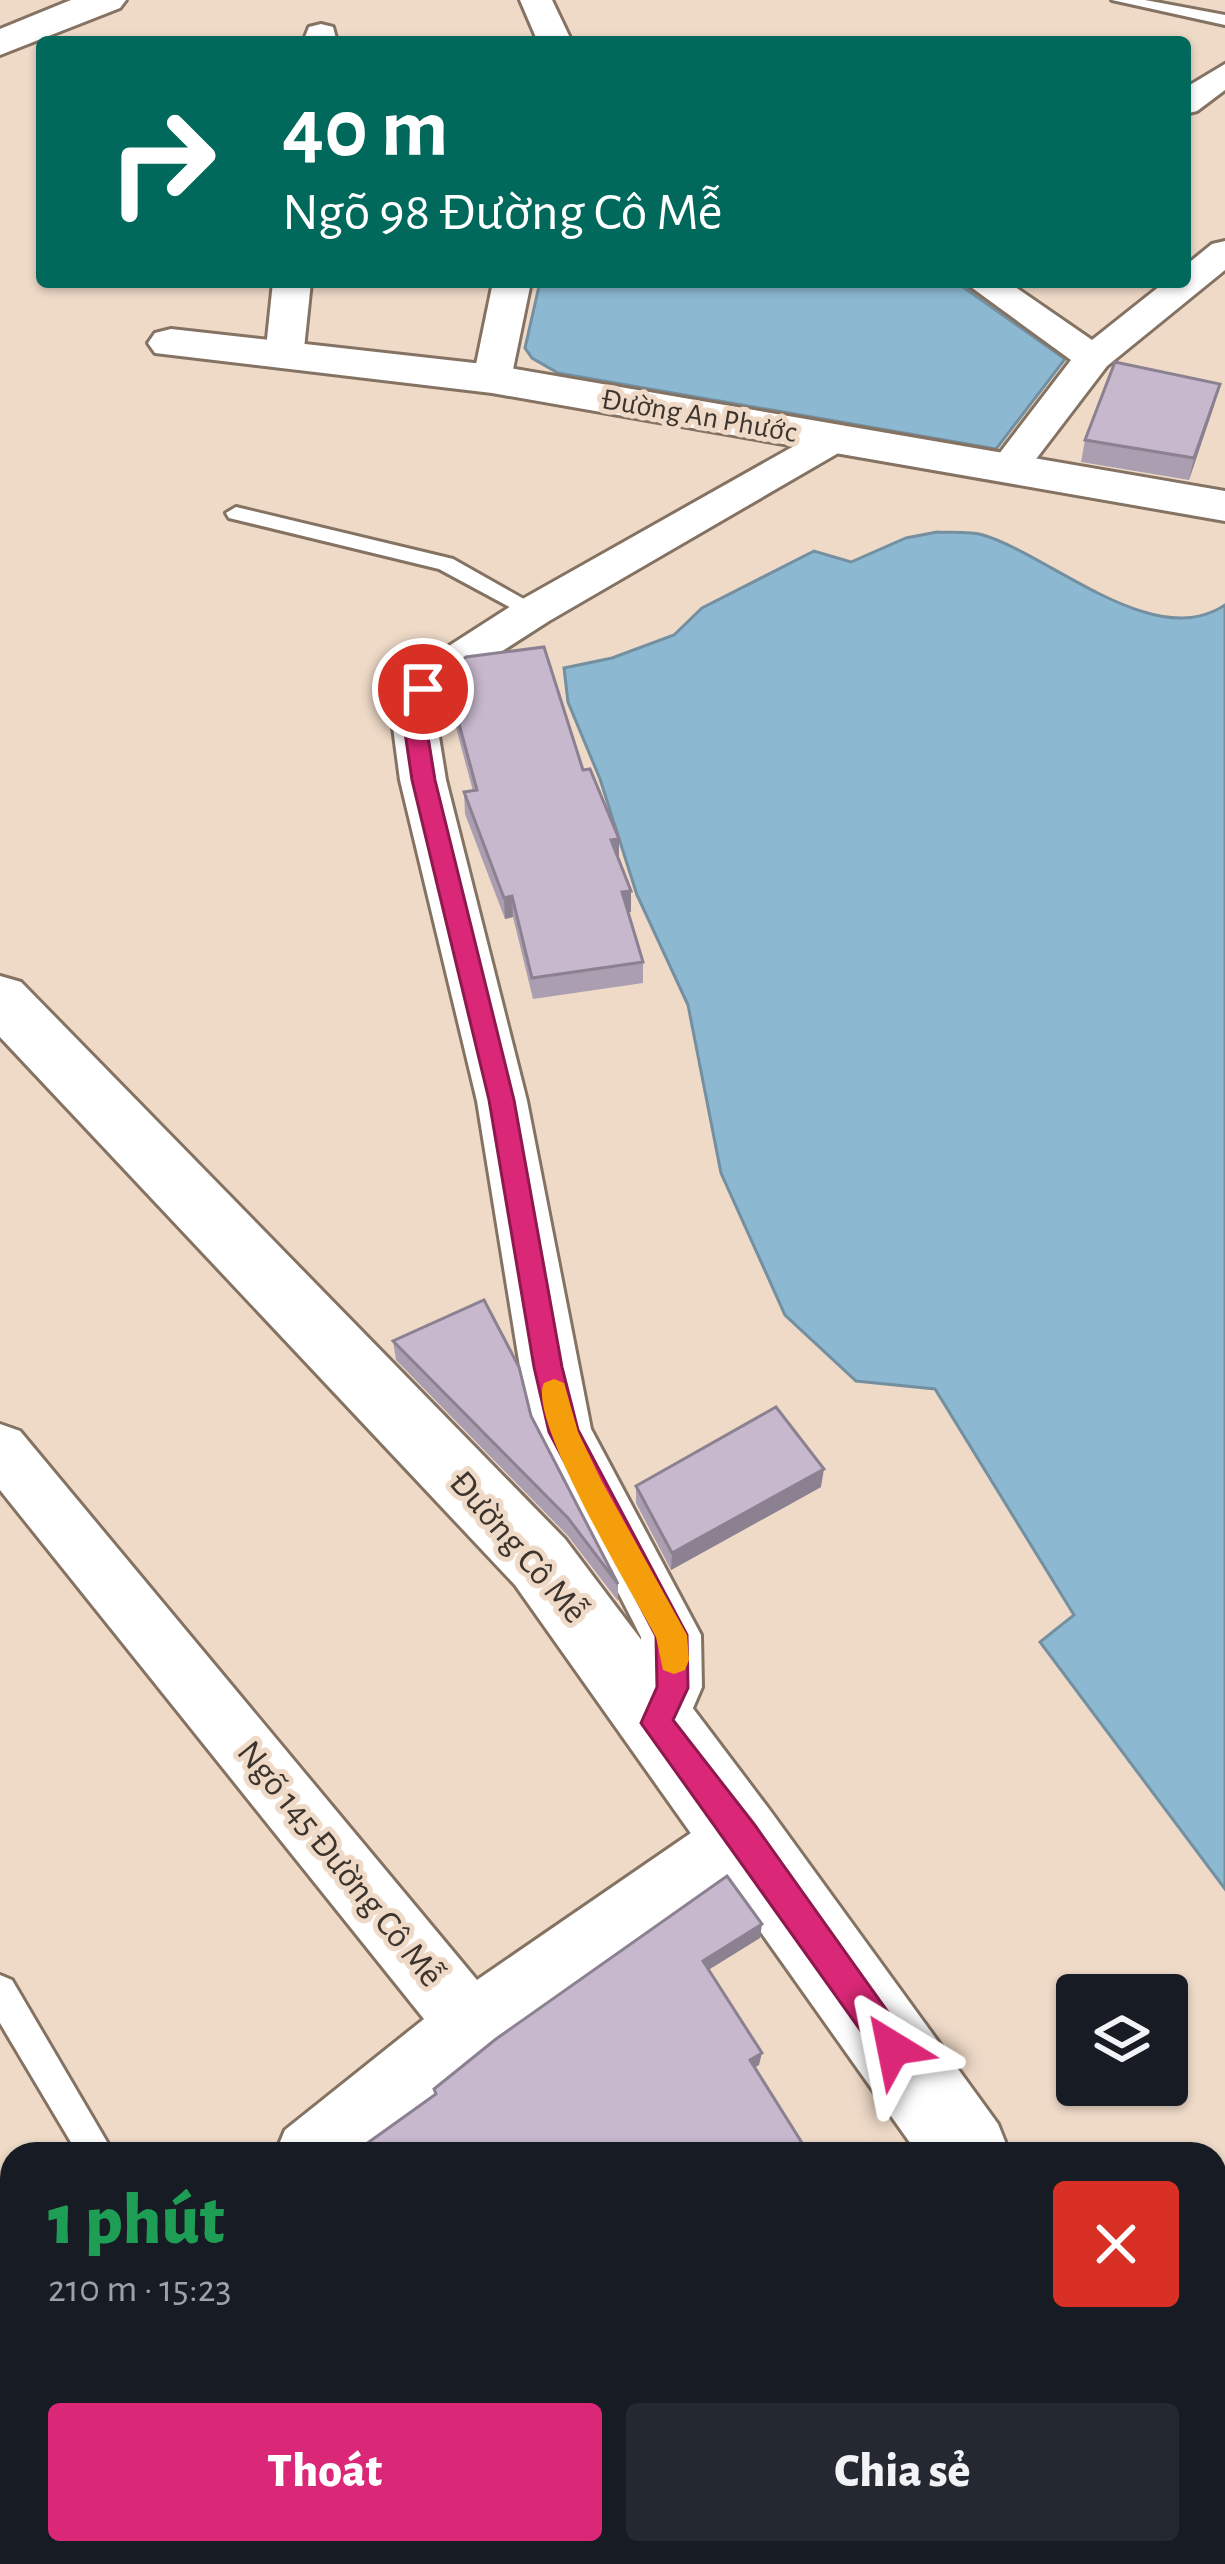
<!DOCTYPE html>
<html lang="vi">
<head>
<meta charset="utf-8">
<style>
  body { margin:0; font-family:"Alegreya Sans",sans-serif; background:#242831; color:#f1f3f6; height:100vh; display:flex; flex-direction:column; font-size:45px; white-space:nowrap }
  * { box-sizing:border-box; margin:0 }
  p { font-size:39px; color:#9ea1a6 }
  .icon { flex:none; width:66px; height:66px; fill:none; stroke:currentColor; stroke-width:2; stroke-linecap:round; stroke-linejoin:round }
  .map { position:relative; flex:1; overflow:hidden }
  .drawer { position:absolute; left:0px; top:2142px; width:1227px; height:423px; display:flex; flex-direction:column; background:#171b24; border-radius:36px 36px 0 0; box-shadow:0 3px 9px #0004 }
  .drawer>* { flex:none }
  .banner { position:absolute; left:36px; top:36px; width:1155px; height:252px; border-radius:12px; box-shadow:0 3px 9px #0004; background:#00695c; color:#fff; overflow:hidden }
  .tools { position:absolute; left:1056px; top:1974px; display:grid; gap:24px }
  .tools a { display:grid; place-items:center; width:132px; height:132px; border-radius:12px; background:#171b24; box-shadow:0 3px 9px #0004; font-size:60px }
  .pin { position:absolute; display:grid; place-items:center; width:102px; height:102px; color:#fff; margin:-51px; border:6px solid #fff; border-radius:50%; box-shadow:0 3px 12px #0007 }
  .me { position:absolute; width:132px; margin:-66px; rotate:325deg; stroke-linejoin:round; filter:drop-shadow(0 0 9px #0008) }
  .turn { display:flex; align-items:center; gap:42px; height:252px; padding:0 48px; font-size:54px }
  .turn .icon { width:156px; height:156px; stroke-width:2.5 }
  .turn b { display:block; font-size:84px; line-height:102px }
  .round { display:grid; place-items:center; flex:none; width:126px; height:126px; border-radius:12px; background:#242831 }
  .headline { display:flex; align-items:center; justify-content:space-between; height:204px; padding:0 48px }
  h1 { font-size:72px; font-weight:800; line-height:90px; color:#1e9e55 }
  .button { display:flex; gap:24px; margin-top:auto; padding:24px 48px }
  .button a { flex:1; height:138px; border-radius:12px; background:#db2777; color:#fff; font-size:48px; font-weight:800; line-height:138px; text-align:center }
  .button a+a { background:#242831; color:#f1f3f6 }
  .map>svg:first-child { display:block }
</style>
</head>
<body>
<div class="map">
<svg width="1225" height="2564" viewBox="0 0 1225 2564">
  <rect width="100%" height="100%" fill="#efdac8"/>
  <g fill="#8cb8d2" stroke="#7490a0" stroke-width="3">
    <polygon points="540,282 956,282 1065,359 996,449 558,373 532,358 525,348"/>
    <path d="M 937,532 C 951,533 970,531 983,535 C 1050,555 1155,653 1225,605 L 1225,1889 L 1040,1642 L 1074,1615 L 935,1389 L 856,1381 L 785,1315 L 721,1173 L 688,1005 L 637,895 L 600,779 L 568,702 L 564,668 L 612,658 L 674,635 L 702,608 L 814,551 L 851,562 L 906,538 Z"/>
  </g>
  <g fill="none" stroke-linecap="round" stroke-linejoin="round">
    <g stroke="#847262" stroke-width="6">
      <g id="service">
        <polygon points="1112,0 1145,0 1225,15 1225,25"/>
        <polygon points="236,507 453,559 545,611 542,616 526,616 439,569 229,518 226,513"/>
        <polygon points="0,1975 12,1980 114,2154 78,2154 0,2023"/>
        <polygon points="12,2432 12,2473 0,2477 0,2437"/>
      </g>
    </g>
    <g stroke="#847262" stroke-width="6">
      <g id="minor">
        <polygon points="520,0 552,0 572,42 538,42"/>
        <polygon points="321,24 333,27 337,42 303,42 309,27"/>
        <polygon points="1225,64 1225,90 1197,111 1185,114 1185,88"/>
        <polygon points="1225,241 1225,270 1107,366 1023,476 995,476 989,467 1071,360 964,282 1008,282 1092,340 1165,282 1185,282 1185,266 1212,244"/>
        <polygon points="273,282 311,282 303,358 298,366 270,366 265,358"/>
        <polygon points="493,282 531,282 511,379 506,387 478,387 473,379"/>
        <polygon points="833,428 847,432 853,440 847,448 549,621 468,673 442,697 435,712 446,780 527,1101 591,1429 701,1635 702,1687 678,1743 656,1752 634,1743 625,1723 642,1687 641,1637 536,1432 520,1367 477,1101 400,780 391,712 407,679 438,653 519,601 819,432"/>
        <polygon points="0,1424 20,1431 477,1980 720,1813 742,1805 764,1813 774,1835 764,1857 495,2048 363,2154 275,2154 285,2130 424,2019 0,1490"/>
        <polygon points="436,2553 513,2553 518,2564 441,2564"/>
      </g>
    </g>
    <g stroke="#847262" stroke-width="6">
      <g id="tertiary">
        <polygon points="71,0 126,0 120,8 0,55 0,29"/>
        <polygon points="171,329 492,365 1225,491 1225,521 492,393 155,353 148,343 155,333"/>
        <polygon points="0,976 21,982 565,1539 769,1809 998,2124 1010,2154 918,2154 515,1585 0,1037"/>
        <polygon points="1215,2471 1225,2475 1225,2564 1192,2564 1185,2553 1215,2553"/>
      </g>
    </g>
    <use href="#service" fill="#fff" fill-rule="evenodd"/>
    <use href="#minor" fill="#fff" fill-rule="evenodd"/>
    <use href="#tertiary" fill="#fff" fill-rule="evenodd"/>
  </g>
  <g fill="#ab9eb0">
    <polygon points="1220,384 1189,480 1081,462 1085,440"/>
    <polygon points="446,676 583,770 631,891 631,912 628,912 643,962 643,983 533,999 513,917 505,919 465,814 464,792 473,791 448,698"/>
    <polygon points="393,1341 531,1416 618,1584 618,1601 568,1536 396,1360"/>
    <polygon points="636,1486 821,1487 671,1570 636,1503"/>
  </g>
  <g fill="#8b8190">
    <polygon points="1220,384 1214,406 1189,480 1194,458"/>
    <polygon points="619,839 619,860 611,840"/>
    <polygon points="631,891 631,912 622,913 622,892"/>
    <polygon points="512,896 513,917 505,919 504,898"/>
    <polygon points="824,1469 821,1487 671,1570 672,1553"/>
    <polygon points="762,1924 760,1938 702,1974 703,1961"/>
    <polygon points="762,2053 759,2065 748,2072 750,2060"/>
  </g>
  <g fill="#c7b8cd" stroke="#8b8190" stroke-width="3">
    <polygon points="1115,362 1220,384 1194,458 1085,440"/>
    <polygon points="544,647 583,770 590,769 619,839 611,840 631,891 622,892 643,962 532,978 512,896 504,898 464,792 477,790 446,676 466,657"/>
    <polygon points="484,1300 519,1367 531,1416 618,1584 568,1518 393,1341"/>
    <polygon points="776,1407 824,1469 672,1553 636,1486"/>
    <polygon points="727,1876 762,1924 703,1961 762,2053 750,2060 809,2154 334,2154 345,2148 362,2147 436,2094 434,2089 496,2039"/>
  </g>
  <polygon fill="#db2777" stroke="#8e194d" stroke-width="3" points="423,682 434,689 424,712 435,780 514,1100 562,1367 578,1430 687,1635 688,1688 673,1720 754,1824 905,2036 910,2048 905,2059 893,2064 881,2059 641,1723 657,1687 656,1636 549,1432 534,1367 489,1100 412,780 402,712 415,684"/>
  <path fill="#f59e0b" d="M 554,1379 L 564,1383 L 578,1432 L 601,1480 L 687,1635 L 689,1660 L 685,1670 L 674,1674 L 663,1670 L 656,1637 C 634,1596 526,1418 544,1383 Z"/>
  <g text-anchor="middle" dominant-baseline="central" stroke-width="10" stroke-linejoin="round" paint-order="stroke">
    <g font-size="30" fill="#3c342d" stroke="#efdac8">
      <text transform="translate(699 416) rotate(10)">Đường An Phước</text>
    </g>
    <g font-size="36" fill="#3c342d" stroke="#efdac8">
      <text transform="translate(518 1547) rotate(49)">Đường Cô Mễ</text>
      <text transform="translate(340 1864) rotate(51)">Ngõ 145 Đường Cô Mễ</text>
    </g>
  </g>
</svg>
<div class="tools">
<a><svg class="icon" aria-label="layers" viewBox="0 0 24 24"><path d="M12 4l9 5-9 5-9-5zM3 14l9 5 9-5"/></svg></a>
</div>
<div class="pin" style="left:423px;top:689px;background:#d93025"><svg class="icon" aria-label="arrive" viewBox="0 0 24 24"><path d="M6 21V4h12l-3 4 3 4H6"/></svg></div>
<svg class="me" style="left:893px;top:2048px" viewBox="-20 -20 40 40"><path d="M0-17L14 15 0 8-14 15z" fill="#db2777" stroke="#fff" stroke-width="4"/></svg>
<div class="banner">
<div class="turn"><svg class="icon" aria-label="right" viewBox="0 0 24 24"><path d="M7 20v-9h11M14 6l5 5-5 5"/></svg><div><b>40 m</b>Ngõ 98 Đường Cô Mễ</div></div>
</div>
<section class="drawer">
<div class="headline"><div><h1>1 phút</h1><p>210 m · 15:23</p></div><a class="round" style="background:#d93025;color:#fff"><svg class="icon" aria-label="close" viewBox="0 0 24 24"><path d="M6 6l12 12M18 6L6 18"/></svg></a></div>
<div class="button"><a>Thoát</a><a>Chia sẻ</a></div>
</section>
</div>
</body>
</html>
